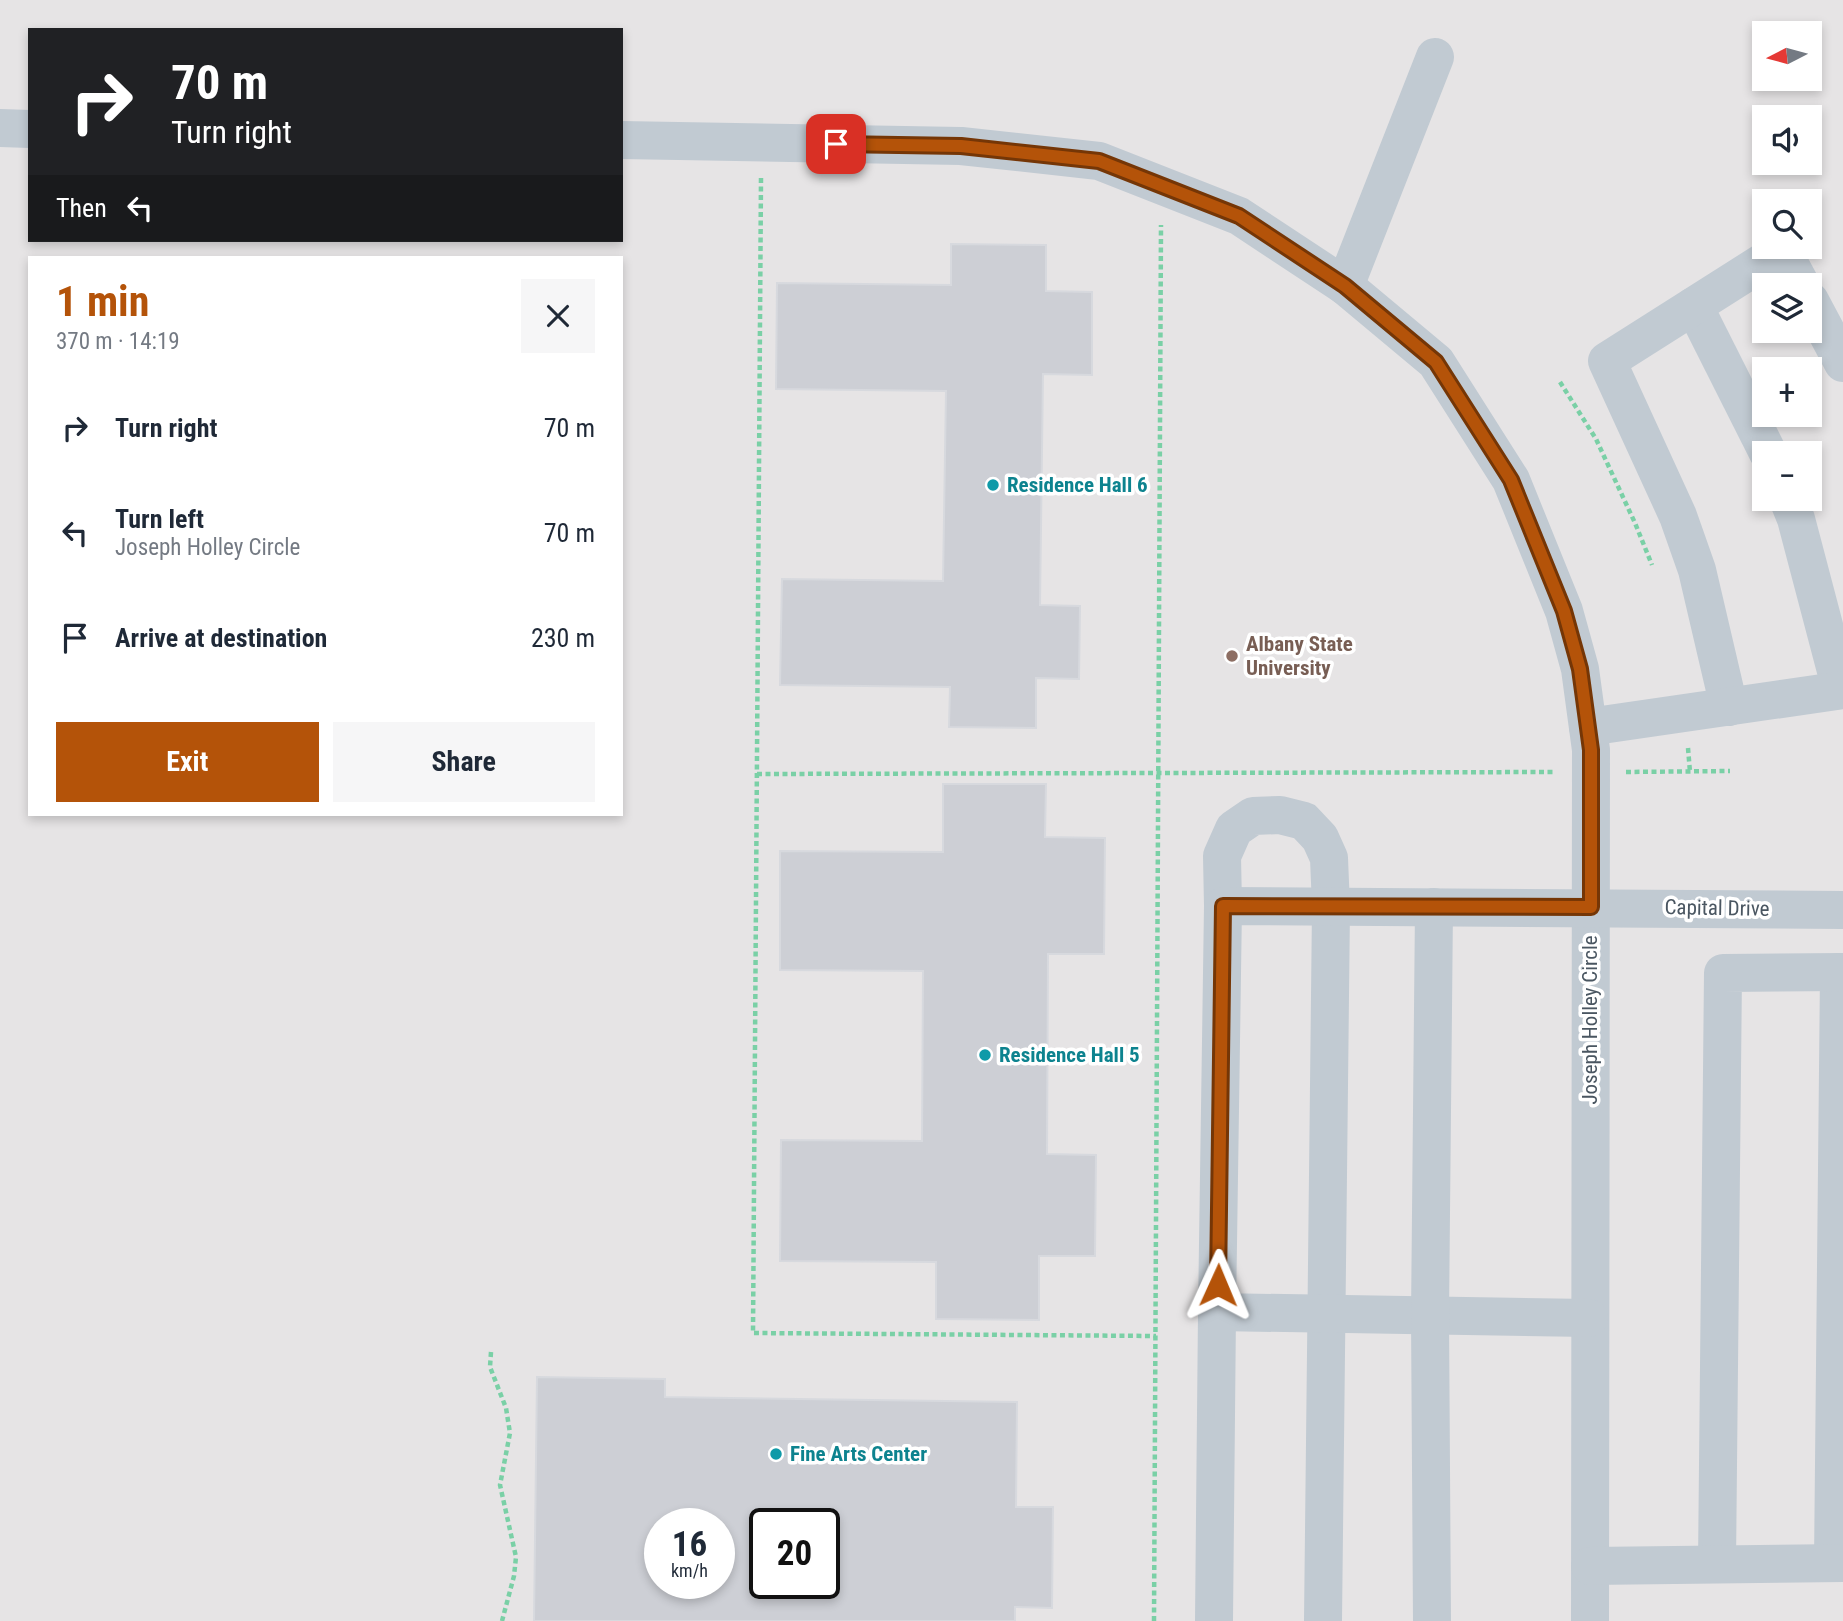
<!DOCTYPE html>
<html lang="en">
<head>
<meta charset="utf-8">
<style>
  body { margin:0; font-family:"Roboto Condensed",sans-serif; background:#f6f6f7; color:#1f2937; height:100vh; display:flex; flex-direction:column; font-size:26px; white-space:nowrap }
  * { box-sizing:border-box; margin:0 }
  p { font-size:23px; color:#747a83 }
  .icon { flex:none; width:38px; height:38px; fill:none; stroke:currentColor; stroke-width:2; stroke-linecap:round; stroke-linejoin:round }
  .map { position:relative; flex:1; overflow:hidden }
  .details { position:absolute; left:28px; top:256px; width:595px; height:560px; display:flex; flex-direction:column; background:#fff; border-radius:0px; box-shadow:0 4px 10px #0003 }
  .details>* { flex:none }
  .guide { position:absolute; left:28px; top:28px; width:595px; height:214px; border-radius:0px; box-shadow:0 4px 10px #0003; background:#202124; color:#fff; overflow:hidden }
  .needle { width:46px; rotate:264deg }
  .fabs { position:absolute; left:1752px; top:21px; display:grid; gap:14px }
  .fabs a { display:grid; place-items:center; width:70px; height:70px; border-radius:0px; background:#fff; box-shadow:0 4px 10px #0003; font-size:35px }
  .speed { position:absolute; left:644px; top:1508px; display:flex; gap:14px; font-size:35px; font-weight:700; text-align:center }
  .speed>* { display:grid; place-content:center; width:91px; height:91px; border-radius:50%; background:#fff; box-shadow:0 4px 10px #0003; line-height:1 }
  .speed small { font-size:18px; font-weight:400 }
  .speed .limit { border:4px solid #111; border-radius:10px; background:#fff; color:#111 }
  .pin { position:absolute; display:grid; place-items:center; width:60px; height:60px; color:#fff; margin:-30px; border-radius:14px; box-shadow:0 4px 10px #0006 }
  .me { position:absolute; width:77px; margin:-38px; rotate:1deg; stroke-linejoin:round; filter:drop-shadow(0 0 5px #0008) }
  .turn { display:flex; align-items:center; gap:24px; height:147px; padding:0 28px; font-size:32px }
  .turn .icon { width:91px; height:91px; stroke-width:2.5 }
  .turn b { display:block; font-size:49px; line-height:60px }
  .then { display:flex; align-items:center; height:66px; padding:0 28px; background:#0003; gap:14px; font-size:26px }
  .round { display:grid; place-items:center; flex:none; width:74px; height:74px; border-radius:0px; background:#f6f6f7 }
  .headline { display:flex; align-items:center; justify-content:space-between; height:119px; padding:0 28px }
  h1 { font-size:42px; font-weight:700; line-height:52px; color:#b45309 }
  .button { display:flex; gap:14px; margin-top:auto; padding:14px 28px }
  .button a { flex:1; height:80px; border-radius:0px; background:#b45309; color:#fff; font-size:28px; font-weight:700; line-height:80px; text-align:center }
  .button a+a { background:#f6f6f7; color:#1f2937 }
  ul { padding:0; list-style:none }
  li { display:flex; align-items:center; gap:21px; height:105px; padding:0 28px }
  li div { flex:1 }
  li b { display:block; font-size:26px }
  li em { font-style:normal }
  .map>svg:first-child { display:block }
</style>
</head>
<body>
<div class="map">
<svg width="1843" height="1621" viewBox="0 0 1843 1621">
  <rect width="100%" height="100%" fill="#f5f3f3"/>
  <path fill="#e6e4e5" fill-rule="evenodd" d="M 0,0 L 1843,0 L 1843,1621 L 0,1621 ZM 30,30 L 621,30 L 621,240 L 30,240 ZM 1764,33 L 1810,33 L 1810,79 L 1764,79 ZM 1764,117 L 1810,117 L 1810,163 L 1764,163 ZM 1764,201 L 1810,201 L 1810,247 L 1764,247 ZM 30,257 L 621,257 L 621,814 L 30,814 ZM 1764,285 L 1810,285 L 1810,331 L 1764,331 ZM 1764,369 L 1810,369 L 1810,415 L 1764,415 ZM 1764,453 L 1810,453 L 1810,499 L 1764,499 ZM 660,1524 L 719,1524 L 719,1584 L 660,1584 ZM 765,1524 L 824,1524 L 824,1584 L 765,1584 Z"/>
  <g fill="#cdcfd5" stroke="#d7d9de" stroke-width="2" fill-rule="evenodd">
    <polygon points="951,244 1046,245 1046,291 1092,292 1092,375 1043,374 1040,605 1080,606 1079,679 1036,678 1036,728 949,727 950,687 780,685 782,579 943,581 946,391 776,389 777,283 951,285"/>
    <polygon points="943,784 1046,784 1045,837 1105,838 1104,954 1048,954 1047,1154 1096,1155 1095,1256 1039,1256 1039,1320 936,1319 936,1262 780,1261 781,1140 922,1141 923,971 780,970 780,851 943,852"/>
    <path d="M 537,1377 L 665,1379 L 665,1397 L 1017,1402 L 1016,1507 L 1053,1507 L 1052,1608 L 1015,1607 L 1015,1621 L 534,1621 ZM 660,1524 L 719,1524 L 719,1584 L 660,1584 ZM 765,1524 L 824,1524 L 824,1584 L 765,1584 Z"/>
  </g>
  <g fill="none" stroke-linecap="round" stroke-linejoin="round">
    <g stroke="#7ad0a6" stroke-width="4.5" stroke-dasharray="5 3.5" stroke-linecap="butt">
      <polyline points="761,178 753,1333 1156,1336"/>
      <polyline points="1560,382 1596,439 1635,523 1652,565"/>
      <polyline points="1688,748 1690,772"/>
      <polyline points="1626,772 1730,771"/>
      <polyline points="757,774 1554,772"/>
      <polyline points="491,1352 490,1367 506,1408 510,1433 500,1485 516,1557 514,1576 502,1621"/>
      <polyline points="1154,1621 1161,225"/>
    </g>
    <g stroke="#c1cad2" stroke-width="38">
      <polyline points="0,128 30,129"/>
      <polyline points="621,140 961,146 1099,161 1239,216 1345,286 1436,362 1511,480 1564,611 1580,669 1591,750 1590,1621"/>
      <polyline points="1345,286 1435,57"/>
      <polyline points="1810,301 1843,363"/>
      <polyline points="1694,306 1768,453"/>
      <polyline points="1788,499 1796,519 1841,690"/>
      <polyline points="1729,707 1697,570 1678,516 1607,361 1782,250 1801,285"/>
      <polyline points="1588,727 1843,690"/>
      <polyline points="1223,906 1222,856 1234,829 1253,816 1280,815 1304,821 1320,838 1329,858 1331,907 1323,1621"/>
      <polyline points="1589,1318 1217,1312 1223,906 1843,910"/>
      <polyline points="1833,1563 1839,972"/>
      <polyline points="1717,1564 1723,973 1843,972"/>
      <polyline points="1590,1566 1843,1563"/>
      <polyline points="1214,1621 1217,1312"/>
      <polyline points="1432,1621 1430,1316 1434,907"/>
    </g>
  </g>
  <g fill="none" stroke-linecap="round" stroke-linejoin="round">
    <g stroke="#753606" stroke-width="18">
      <polyline id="route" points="836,144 961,146 1099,161 1239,216 1345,286 1436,362 1511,480 1564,611 1580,669 1591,750 1591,907 1223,906 1218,1285"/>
    </g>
    <use href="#route" stroke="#b45309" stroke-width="12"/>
  </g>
  <g fill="#0f9aa8" stroke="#fff" stroke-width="2.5">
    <circle cx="993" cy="485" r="7"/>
    <circle cx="985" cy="1055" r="7"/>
    <circle cx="776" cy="1454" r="7"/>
  </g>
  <circle fill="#8d6e63" stroke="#fff" stroke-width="2.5" cx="1232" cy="656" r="7"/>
  <g text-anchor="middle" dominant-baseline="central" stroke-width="7" stroke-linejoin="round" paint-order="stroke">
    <g font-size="21" font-weight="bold" fill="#0d838f" stroke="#fff" text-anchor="start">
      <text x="1007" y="485">Residence Hall 6</text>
      <text x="999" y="1055">Residence Hall 5</text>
      <text x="790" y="1454">Fine Arts Center</text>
    </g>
    <g font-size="21" font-weight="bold" fill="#785e54" stroke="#fff" text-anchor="start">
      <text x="1246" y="644">Albany State<tspan x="1246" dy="24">University</tspan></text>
    </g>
    <g font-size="21" fill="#4a5661" stroke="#fff">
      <text transform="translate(1717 908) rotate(1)">Capital Drive</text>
      <text transform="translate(1590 1020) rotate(-90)">Joseph Holley Circle</text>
    </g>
  </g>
</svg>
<div class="fabs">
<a><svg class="needle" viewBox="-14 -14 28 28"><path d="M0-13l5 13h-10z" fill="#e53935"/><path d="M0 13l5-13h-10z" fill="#747a83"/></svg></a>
<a><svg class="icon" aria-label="sound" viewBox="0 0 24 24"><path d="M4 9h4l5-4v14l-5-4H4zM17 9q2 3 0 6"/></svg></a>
<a><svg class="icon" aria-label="search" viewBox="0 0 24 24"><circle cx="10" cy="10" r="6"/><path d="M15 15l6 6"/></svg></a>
<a><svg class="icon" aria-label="layers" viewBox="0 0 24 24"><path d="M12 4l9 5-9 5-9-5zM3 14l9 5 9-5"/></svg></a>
<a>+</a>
<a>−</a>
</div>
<div class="speed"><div>16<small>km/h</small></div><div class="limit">20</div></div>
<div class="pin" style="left:836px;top:144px;background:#d93025"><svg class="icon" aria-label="arrive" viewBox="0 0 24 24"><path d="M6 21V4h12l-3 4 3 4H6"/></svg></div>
<svg class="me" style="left:1218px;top:1285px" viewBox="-20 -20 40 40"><path d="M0-17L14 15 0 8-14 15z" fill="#b45309" stroke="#fff" stroke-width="4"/></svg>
<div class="guide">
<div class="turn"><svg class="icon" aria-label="right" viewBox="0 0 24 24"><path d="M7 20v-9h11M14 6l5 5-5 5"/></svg><div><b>70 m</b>Turn right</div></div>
<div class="then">Then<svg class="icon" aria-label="left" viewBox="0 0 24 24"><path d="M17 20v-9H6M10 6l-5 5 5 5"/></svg></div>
</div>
<section class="details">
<div class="headline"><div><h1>1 min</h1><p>370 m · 14:19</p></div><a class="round"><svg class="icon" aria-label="close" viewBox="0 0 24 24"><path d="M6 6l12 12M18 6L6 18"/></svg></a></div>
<ul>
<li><svg class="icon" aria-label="right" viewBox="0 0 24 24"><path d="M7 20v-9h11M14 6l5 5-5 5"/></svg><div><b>Turn right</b></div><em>70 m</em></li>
<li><svg class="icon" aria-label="left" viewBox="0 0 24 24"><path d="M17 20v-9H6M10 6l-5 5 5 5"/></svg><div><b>Turn left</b><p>Joseph Holley Circle</p></div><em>70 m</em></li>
<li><svg class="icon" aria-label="arrive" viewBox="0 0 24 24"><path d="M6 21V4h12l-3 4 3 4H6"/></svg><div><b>Arrive at destination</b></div><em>230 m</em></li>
</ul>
<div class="button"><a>Exit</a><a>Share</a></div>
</section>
</div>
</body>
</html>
